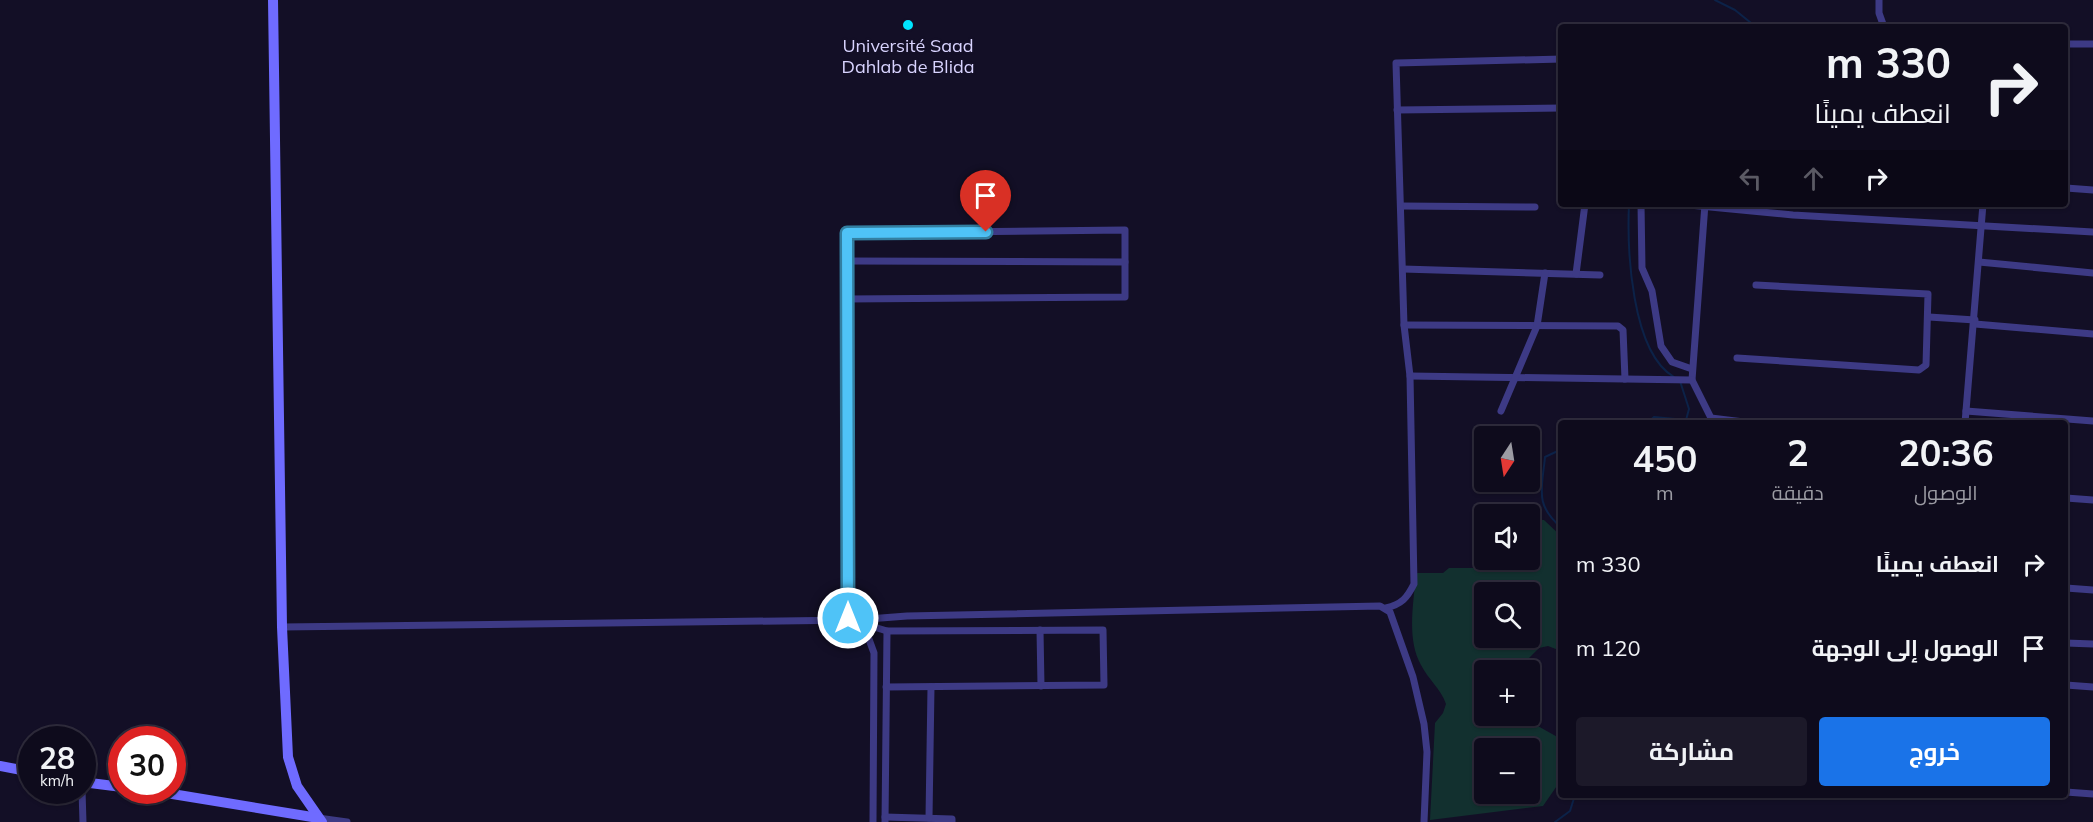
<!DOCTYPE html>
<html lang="ar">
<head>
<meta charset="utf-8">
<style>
  body { margin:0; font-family:Mulish,Cairo,sans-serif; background:#1c1929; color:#f1f3f6; direction:rtl; height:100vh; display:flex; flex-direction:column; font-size:22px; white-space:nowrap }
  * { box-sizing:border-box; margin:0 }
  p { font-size:20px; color:#9b9ba3 }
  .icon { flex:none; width:33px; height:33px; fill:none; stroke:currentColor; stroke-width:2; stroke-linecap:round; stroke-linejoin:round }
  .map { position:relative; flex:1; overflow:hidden; direction:ltr }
  .sheet { position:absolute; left:1558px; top:420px; width:510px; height:378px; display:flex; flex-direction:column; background:#0e0b1c; border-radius:6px; box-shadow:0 2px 4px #0004,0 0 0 2px #2e2b3b; direction:rtl }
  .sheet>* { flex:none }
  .banner { position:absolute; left:1558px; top:24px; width:510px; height:183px; border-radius:6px; box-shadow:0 2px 4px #0004,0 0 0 2px #2e2b3b; direction:rtl; background:#0e0b1c; color:#f1f3f6; overflow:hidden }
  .needle { width:39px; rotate:192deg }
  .tools { position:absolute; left:1474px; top:426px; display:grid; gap:12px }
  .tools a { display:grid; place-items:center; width:66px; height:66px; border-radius:6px; background:#0e0b1c; box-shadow:0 2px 4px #0004,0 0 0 2px #2e2b3b; font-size:30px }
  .speed { position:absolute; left:18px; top:726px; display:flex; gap:12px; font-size:30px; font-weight:700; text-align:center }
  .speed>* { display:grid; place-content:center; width:78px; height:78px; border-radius:50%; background:#0e0b1c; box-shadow:0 2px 4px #0004,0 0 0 2px #2e2b3b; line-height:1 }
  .speed small { font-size:15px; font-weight:400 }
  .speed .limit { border:9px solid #d22; background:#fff; color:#111 }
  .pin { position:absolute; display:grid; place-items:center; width:51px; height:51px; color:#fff; margin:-62px -26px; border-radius:50% 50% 50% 0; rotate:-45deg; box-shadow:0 0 6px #0007 }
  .pin .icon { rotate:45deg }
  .me { position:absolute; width:66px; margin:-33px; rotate:0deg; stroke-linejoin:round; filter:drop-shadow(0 0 4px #0008) }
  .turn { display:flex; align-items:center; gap:21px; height:126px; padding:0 18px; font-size:27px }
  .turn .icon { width:78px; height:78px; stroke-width:2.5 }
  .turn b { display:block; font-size:42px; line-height:51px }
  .lanes { display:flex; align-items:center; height:57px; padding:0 18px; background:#0003; justify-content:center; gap:30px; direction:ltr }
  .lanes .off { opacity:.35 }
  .eta { display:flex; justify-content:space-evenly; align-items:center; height:102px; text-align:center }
  .eta b { font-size:36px; font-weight:700; line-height:42px }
  .action { display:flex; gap:12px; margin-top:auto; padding:12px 18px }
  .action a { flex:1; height:69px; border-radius:6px; background:#1a73e8; color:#fff; font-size:24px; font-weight:700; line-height:69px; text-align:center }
  .action a+a { background:#1c1929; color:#f1f3f6 }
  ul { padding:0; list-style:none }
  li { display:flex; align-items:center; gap:18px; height:84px; padding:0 18px }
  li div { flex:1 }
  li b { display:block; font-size:22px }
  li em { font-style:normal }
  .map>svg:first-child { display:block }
</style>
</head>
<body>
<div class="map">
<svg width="2093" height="822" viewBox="0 0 2093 822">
  <rect width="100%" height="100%" fill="#130f26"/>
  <path fill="#12302f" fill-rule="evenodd" d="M 1530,519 L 1544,520 L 1561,536 L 1561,651 L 1548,646 L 1539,648 L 1517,670 L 1485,670 L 1485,716 L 1520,716 L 1561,739 L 1561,780 L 1543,806 L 1430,820 L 1435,723 L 1443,713 L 1446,704 C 1441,689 1428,679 1421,665 C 1406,638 1414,602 1416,573 L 1443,573 L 1449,568 L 1501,568 L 1506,560 L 1530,560 ZM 1485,592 L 1530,592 L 1530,638 L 1485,638 ZM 1485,748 L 1530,748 L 1530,794 L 1485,794 Z"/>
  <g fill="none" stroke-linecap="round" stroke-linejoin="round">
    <g stroke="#0c2248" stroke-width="2">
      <polyline points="1715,0 1735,10 1756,27"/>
      <path d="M 1629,204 C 1627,249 1631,352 1674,377"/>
      <polyline points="1647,423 1654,417 1686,420 1689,409 1680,381"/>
      <path d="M 1562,449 L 1545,457 C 1542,489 1534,505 1562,528"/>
      <polyline points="1562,712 1562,721"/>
      <polyline points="1555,822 1570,811 1575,795"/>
    </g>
    <g stroke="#3d3a85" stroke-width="7">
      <polyline points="1879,0 1879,13 1884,27"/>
      <polyline points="2066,44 2093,44"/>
      <polyline points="1397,110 1562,108"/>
      <polyline points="2066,188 2093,190"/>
      <polyline points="1641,204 1642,268 1652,291 1661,346 1672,362 1692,369"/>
      <polyline points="1679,204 1793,215 2093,232"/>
      <polyline points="1705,204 1692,380 1711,418 1752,423"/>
      <polyline points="1401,206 1535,207"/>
      <polyline points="847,261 1125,262"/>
      <polyline points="1979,262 2093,273"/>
      <polyline points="1403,269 1600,275"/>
      <polyline points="1576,274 1585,204"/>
      <polyline points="846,299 1125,297 1125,230 847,233 848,619"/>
      <polyline points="1929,317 1975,320"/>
      <polyline points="1975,324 2093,334"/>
      <polyline points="1404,325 1618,326 1623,330 1625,379"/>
      <polyline points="1737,358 1919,370 1926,365 1928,294 1756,285"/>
      <polyline points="1410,376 1692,380"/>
      <polyline points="1501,411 1537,326 1545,273"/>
      <polyline points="1966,411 2093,421"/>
      <polyline points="1965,423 1983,204"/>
      <polyline points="2066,498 2093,500"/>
      <polyline points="2066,588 2093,590"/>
      <path d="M 1386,608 C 1402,604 1407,598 1414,584 L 1410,376 L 1404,325 L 1396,63 L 1562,59"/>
      <polyline points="855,620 866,631 874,653 873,822"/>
      <polyline points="282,627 855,620 907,616 1380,606 1390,612 1413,677 1424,724 1427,752 1424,822"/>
      <polyline points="1040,630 1041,686"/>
      <polyline points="866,631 874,627 887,631"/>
      <polyline points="2066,643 2093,644"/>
      <polyline points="2066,685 2093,687"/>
      <polyline points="82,790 83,822"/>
      <polyline points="2066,792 2093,794"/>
      <polyline points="885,817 952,819 952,822"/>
      <polyline points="318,818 347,822"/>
      <polyline points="929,818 931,687"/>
      <polyline points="885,822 887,631 1103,630 1104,685 886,687"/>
    </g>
    <g stroke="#6f6bff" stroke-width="10">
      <polyline points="273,0 282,627 288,757 297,786 322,822"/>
      <polyline points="0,766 32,772"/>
      <polyline points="82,782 122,787"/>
      <polyline points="148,790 318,818"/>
    </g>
  </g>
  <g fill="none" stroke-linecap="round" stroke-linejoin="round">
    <g stroke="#337fa1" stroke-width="15">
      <polyline id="route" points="848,618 847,233 986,232"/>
    </g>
    <use href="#route" stroke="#4fc3f7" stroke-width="10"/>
  </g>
  <circle fill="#00e5ff" stroke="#130f26" stroke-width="2" cx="908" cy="25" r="6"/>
  <g text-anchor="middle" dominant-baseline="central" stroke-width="4.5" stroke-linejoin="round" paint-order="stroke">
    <g font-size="18" fill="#d9d4ff" stroke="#130f26">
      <text x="908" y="45">Université Saad<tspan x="908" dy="21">Dahlab de Blida</tspan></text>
    </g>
  </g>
</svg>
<div class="tools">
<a><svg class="needle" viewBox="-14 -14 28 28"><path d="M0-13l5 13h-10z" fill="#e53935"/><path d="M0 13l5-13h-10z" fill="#9b9ba3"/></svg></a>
<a><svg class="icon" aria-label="sound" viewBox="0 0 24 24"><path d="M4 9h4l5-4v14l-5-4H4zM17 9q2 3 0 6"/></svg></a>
<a><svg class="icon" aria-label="search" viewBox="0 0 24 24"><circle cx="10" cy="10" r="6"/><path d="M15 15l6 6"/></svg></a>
<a>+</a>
<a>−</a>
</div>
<div class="speed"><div>28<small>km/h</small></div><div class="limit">30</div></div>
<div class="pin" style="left:986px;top:232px;background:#d93025"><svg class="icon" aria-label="arrive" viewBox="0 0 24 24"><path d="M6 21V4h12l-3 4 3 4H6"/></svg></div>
<svg class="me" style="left:848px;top:618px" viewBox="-20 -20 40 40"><circle r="17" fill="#4fc3f7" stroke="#fff" stroke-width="3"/><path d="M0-11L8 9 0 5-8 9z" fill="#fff"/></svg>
<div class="banner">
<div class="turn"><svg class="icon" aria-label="right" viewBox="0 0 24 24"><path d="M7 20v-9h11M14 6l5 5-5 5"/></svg><div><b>330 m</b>انعطف يمينًا</div></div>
<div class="lanes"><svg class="icon off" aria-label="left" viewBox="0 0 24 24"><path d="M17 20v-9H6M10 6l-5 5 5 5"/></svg><svg class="icon off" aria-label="ahead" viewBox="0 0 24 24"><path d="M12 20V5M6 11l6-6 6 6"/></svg><svg class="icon" aria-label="right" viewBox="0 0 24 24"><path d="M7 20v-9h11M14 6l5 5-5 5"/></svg></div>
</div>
<section class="sheet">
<div class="eta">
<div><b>20:36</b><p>الوصول</p></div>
<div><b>2</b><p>دقيقة</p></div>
<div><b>450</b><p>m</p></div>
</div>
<ul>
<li><svg class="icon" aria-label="right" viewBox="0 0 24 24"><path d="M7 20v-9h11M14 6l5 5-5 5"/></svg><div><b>انعطف يمينًا</b></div><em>330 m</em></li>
<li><svg class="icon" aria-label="arrive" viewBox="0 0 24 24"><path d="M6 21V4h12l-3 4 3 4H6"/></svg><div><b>الوصول إلى الوجهة</b></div><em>120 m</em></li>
</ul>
<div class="action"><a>خروج</a><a>مشاركة</a></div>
</section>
</div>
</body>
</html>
